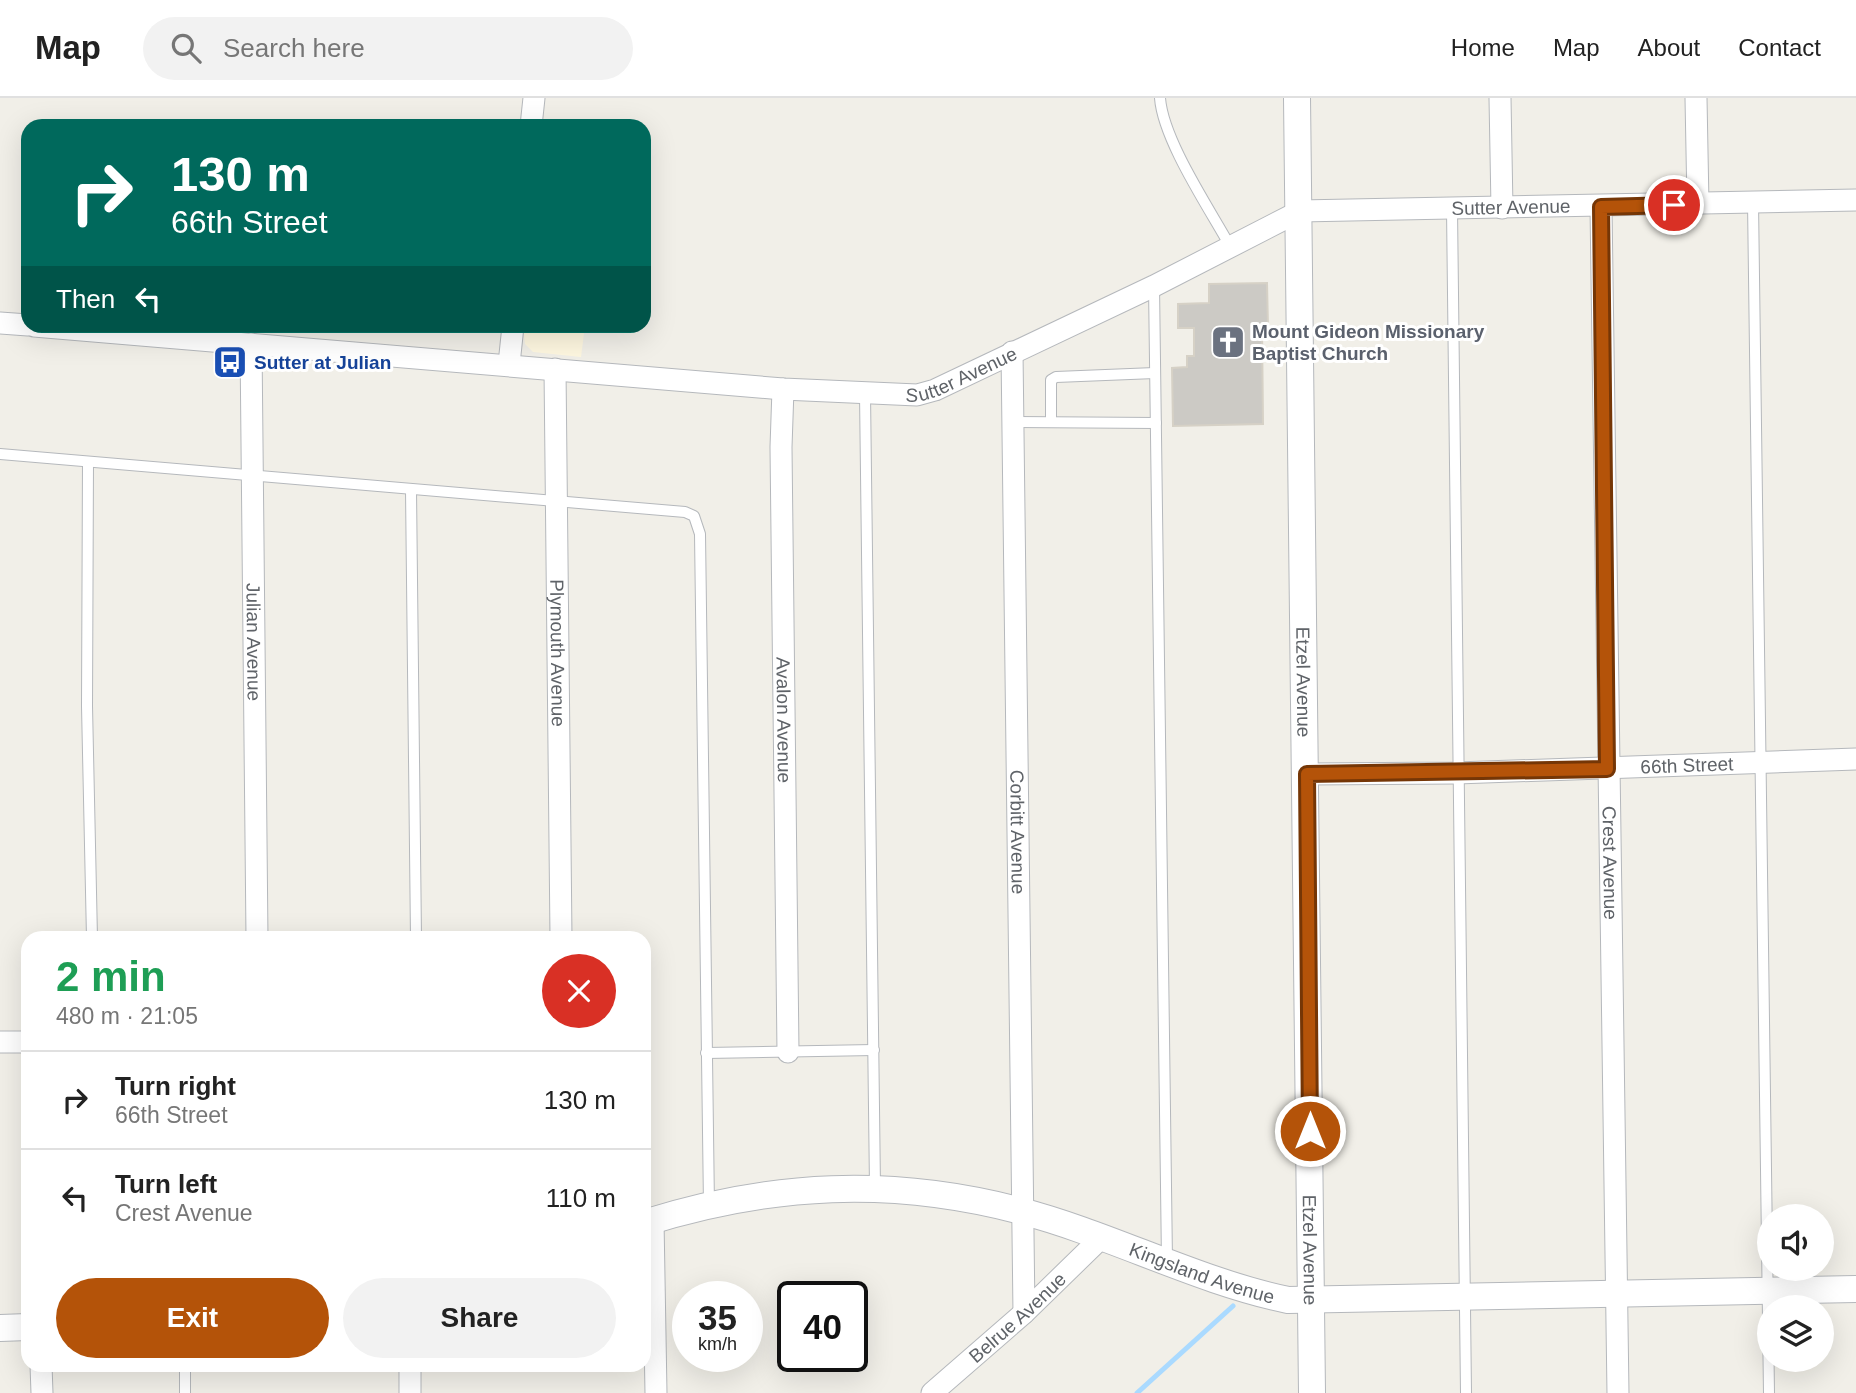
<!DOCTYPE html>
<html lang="en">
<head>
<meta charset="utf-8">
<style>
  body { margin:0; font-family:Arial,sans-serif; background:#f2f2f2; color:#222; height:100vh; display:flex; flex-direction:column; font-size:26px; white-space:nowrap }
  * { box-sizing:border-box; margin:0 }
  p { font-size:23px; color:#767676 }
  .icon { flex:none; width:38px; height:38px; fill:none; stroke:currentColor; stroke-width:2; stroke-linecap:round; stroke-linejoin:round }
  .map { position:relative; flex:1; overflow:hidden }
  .details { position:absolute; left:21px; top:833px; width:630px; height:441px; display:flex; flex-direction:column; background:#fff; border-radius:21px; box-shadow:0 7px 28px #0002 }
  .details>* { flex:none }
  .guide { position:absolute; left:21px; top:21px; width:630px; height:214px; border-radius:21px; box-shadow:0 7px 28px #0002; background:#00695c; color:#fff; overflow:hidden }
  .buttons { position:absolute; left:1757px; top:1106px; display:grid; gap:14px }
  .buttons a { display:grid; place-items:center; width:77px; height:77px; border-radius:50%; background:#fff; box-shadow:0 7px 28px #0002; font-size:35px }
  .speed { position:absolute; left:672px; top:1183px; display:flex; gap:14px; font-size:35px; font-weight:700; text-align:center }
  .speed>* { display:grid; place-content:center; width:91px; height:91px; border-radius:50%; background:#fff; box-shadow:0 7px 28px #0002; line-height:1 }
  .speed small { font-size:18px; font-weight:400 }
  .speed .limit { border:4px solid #111; border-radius:10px; background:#fff; color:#111 }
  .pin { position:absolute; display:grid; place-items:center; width:60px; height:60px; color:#fff; margin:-30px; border:4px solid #fff; border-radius:50%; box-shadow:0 2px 7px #0007 }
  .me { position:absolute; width:77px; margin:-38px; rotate:0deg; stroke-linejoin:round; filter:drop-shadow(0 0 5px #0008) }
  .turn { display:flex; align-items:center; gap:24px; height:147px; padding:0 35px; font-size:32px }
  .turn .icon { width:91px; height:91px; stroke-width:2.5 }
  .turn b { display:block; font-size:49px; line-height:60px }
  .then { display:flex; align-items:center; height:66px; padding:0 35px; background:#0003; gap:14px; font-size:26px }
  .round { display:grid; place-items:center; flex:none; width:74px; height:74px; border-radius:37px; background:#f2f2f2 }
  .summary { display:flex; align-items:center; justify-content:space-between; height:119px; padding:0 35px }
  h1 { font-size:42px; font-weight:800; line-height:52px; color:#1e9e55 }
  .action { display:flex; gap:14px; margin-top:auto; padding:14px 35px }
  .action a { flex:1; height:80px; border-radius:42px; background:#b45309; color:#fff; font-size:28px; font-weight:800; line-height:80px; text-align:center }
  .action a+a { background:#f2f2f2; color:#222 }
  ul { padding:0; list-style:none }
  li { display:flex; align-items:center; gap:21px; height:98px; padding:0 35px; border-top:2px solid #e0e0e0 }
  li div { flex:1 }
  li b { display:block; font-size:26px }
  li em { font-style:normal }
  header { display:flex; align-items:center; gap:42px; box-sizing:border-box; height:98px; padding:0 35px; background:#fff; border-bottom:2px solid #e0e0e0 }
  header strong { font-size:33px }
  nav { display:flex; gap:38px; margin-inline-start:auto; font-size:24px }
  .search { width:490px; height:63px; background:#f2f2f2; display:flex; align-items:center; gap:18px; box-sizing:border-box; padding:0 24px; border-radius:38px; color:#767676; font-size:26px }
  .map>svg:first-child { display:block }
</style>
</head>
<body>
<header>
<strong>Map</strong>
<div class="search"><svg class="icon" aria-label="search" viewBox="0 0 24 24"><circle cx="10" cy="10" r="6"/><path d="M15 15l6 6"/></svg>Search here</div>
<nav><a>Home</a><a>Map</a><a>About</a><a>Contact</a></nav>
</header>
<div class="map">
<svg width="1856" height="1295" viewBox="0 0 1856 1295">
  <rect width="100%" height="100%" fill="#f1efe8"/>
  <polygon fill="#fef7e0" points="523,228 585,228 581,259 533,254 525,246"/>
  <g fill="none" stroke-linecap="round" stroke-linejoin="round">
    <polyline stroke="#aadaff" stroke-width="5" points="1137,1295 1233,1208"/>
  </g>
  <polygon fill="#cccac5" stroke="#d6d1c6" stroke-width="2" points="1267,185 1268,229 1262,229 1263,326 1173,328 1172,270 1187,269 1187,258 1194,258 1194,230 1178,230 1178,206 1209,205 1209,186"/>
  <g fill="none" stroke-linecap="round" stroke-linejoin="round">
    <g stroke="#b5b8bc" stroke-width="12">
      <g id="service">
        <path d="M 1160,0 C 1163,42 1209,110 1230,148"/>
        <polyline points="1753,104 1769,1295"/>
        <polyline points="1452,111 1466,1295"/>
        <polyline points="1154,188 1167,1163"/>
        <polyline points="865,296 875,1089"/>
        <polyline points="1013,324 1156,325"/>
        <polyline points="1051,324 1051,282 1056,279 1155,275"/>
        <polyline points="0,356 685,414 694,418 700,436 709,1108"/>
        <polyline points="88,364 87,608 92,840"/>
        <polyline points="411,392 416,840"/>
        <polyline points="706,955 874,952"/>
        <polyline points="185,1267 185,1295"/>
      </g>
    </g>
    <g stroke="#b5b8bc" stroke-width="23">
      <g id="minor">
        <polyline points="1500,0 1502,110"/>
        <polyline points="1696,0 1698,106"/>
        <polyline points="531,28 534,0"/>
        <path id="s1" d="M 1601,109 L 1618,1295"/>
        <polyline points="0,225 28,227"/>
        <path id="s2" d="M 34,228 L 783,291 L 917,297 L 935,292 L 1154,188 L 1300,113 L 1856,102"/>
        <path id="s3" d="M 251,246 L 257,840"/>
        <path id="s4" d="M 1012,254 L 1024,1215"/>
        <polyline points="509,266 513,228"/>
        <path id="s5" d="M 555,271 L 561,840"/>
        <path id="s6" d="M 783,291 L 781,349 L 788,954"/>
        <path id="s7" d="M 1307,676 L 1457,675 L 1856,661"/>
        <polyline points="0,944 28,944"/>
        <polyline points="653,1122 656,1295"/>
        <polyline points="41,1267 42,1295"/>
        <polyline points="410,1267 410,1295"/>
        <path id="s8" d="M 932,1295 L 1024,1215 L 1101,1140"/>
      </g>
    </g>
    <g stroke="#b5b8bc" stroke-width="28">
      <g id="tertiary">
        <path id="s9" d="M 1297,0 L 1312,1295"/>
        <path id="s10" d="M 644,1125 C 771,1085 892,1079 1021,1113 C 1112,1137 1197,1183 1288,1202 L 1856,1191"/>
        <polyline points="0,1230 28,1229"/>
      </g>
    </g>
    <use href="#service" stroke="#fff" stroke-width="10"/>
    <use href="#minor" stroke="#fff" stroke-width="21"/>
    <use href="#tertiary" stroke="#fff" stroke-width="26"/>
  </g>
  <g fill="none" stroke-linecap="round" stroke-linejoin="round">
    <g stroke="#753606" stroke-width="18">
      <polyline id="route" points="1310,1033 1307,676 1607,671 1601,109 1674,107"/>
    </g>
    <use href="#route" stroke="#b45309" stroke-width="12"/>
  </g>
  <defs>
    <g id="church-square" transform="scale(1.75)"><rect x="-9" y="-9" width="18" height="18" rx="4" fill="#6b7280" stroke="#fff"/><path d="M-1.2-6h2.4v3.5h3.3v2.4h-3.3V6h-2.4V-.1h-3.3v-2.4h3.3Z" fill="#fff"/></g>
    <g id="bus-square" transform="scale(1.75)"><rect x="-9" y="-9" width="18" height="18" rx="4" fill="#1a4fb4" stroke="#fff"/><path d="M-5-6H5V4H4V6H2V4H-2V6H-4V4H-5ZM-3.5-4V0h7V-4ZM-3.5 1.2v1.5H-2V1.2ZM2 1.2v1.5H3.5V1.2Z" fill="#fff"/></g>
  </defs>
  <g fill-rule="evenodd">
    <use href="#church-square" x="1228" y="244"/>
    <use href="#bus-square" x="230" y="264"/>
  </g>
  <g text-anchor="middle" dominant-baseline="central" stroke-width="6" stroke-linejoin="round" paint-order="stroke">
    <g font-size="19" fill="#5f6368" stroke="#fff">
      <text stroke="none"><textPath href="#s2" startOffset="1522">Sutter Avenue</textPath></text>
      <text stroke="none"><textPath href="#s2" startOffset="934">Sutter Avenue</textPath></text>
      <text stroke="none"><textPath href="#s3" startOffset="298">Julian Avenue</textPath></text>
      <text stroke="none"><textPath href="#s5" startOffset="284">Plymouth Avenue</textPath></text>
      <text stroke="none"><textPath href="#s9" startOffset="584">Etzel Avenue</textPath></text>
      <text stroke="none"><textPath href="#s6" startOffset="331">Avalon Avenue</textPath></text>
      <text stroke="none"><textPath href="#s7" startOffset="380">66th Street</textPath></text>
      <text stroke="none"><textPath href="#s4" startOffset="480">Corbitt Avenue</textPath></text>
      <text stroke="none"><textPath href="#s1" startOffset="656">Crest Avenue</textPath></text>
      <text stroke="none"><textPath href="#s9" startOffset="1152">Etzel Avenue</textPath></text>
      <text stroke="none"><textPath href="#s10" startOffset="574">Kingsland Avenue</textPath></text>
      <text stroke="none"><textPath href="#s8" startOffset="114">Belrue Avenue</textPath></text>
    </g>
    <g font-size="19" font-weight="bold" fill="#5b616d" stroke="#fff" text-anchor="start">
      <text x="1252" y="233">Mount Gideon Missionary<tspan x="1252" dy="22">Baptist Church</tspan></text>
    </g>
    <g font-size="19" font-weight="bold" fill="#164399" stroke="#fff" text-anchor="start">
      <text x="254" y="264">Sutter at Julian</text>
    </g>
  </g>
</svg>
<div class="buttons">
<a><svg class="icon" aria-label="sound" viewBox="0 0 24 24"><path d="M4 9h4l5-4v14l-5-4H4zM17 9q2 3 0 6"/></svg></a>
<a><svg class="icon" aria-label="layers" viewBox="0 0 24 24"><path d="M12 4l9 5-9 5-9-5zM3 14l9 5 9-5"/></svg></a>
</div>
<div class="speed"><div>35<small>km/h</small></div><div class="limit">40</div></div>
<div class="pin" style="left:1674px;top:107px;background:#d93025"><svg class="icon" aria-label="arrive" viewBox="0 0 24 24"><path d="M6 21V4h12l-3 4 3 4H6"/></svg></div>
<svg class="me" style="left:1310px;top:1033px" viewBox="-20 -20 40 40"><circle r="17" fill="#b45309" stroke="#fff" stroke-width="3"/><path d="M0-11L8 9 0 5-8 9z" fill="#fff"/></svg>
<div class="guide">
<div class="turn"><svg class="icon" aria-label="right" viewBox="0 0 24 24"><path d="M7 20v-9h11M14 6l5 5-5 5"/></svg><div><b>130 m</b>66th Street</div></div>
<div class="then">Then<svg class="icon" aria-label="left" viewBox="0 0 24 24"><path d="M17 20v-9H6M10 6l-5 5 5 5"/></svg></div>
</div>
<section class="details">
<div class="summary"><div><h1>2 min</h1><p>480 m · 21:05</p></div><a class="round" style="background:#d93025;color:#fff"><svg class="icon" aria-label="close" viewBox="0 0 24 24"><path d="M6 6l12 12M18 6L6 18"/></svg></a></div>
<ul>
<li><svg class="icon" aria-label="right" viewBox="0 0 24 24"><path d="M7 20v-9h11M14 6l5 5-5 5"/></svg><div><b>Turn right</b><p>66th Street</p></div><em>130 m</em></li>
<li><svg class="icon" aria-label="left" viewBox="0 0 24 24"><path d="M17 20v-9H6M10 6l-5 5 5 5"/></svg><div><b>Turn left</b><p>Crest Avenue</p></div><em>110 m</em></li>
</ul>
<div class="action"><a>Exit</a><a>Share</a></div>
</section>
</div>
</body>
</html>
